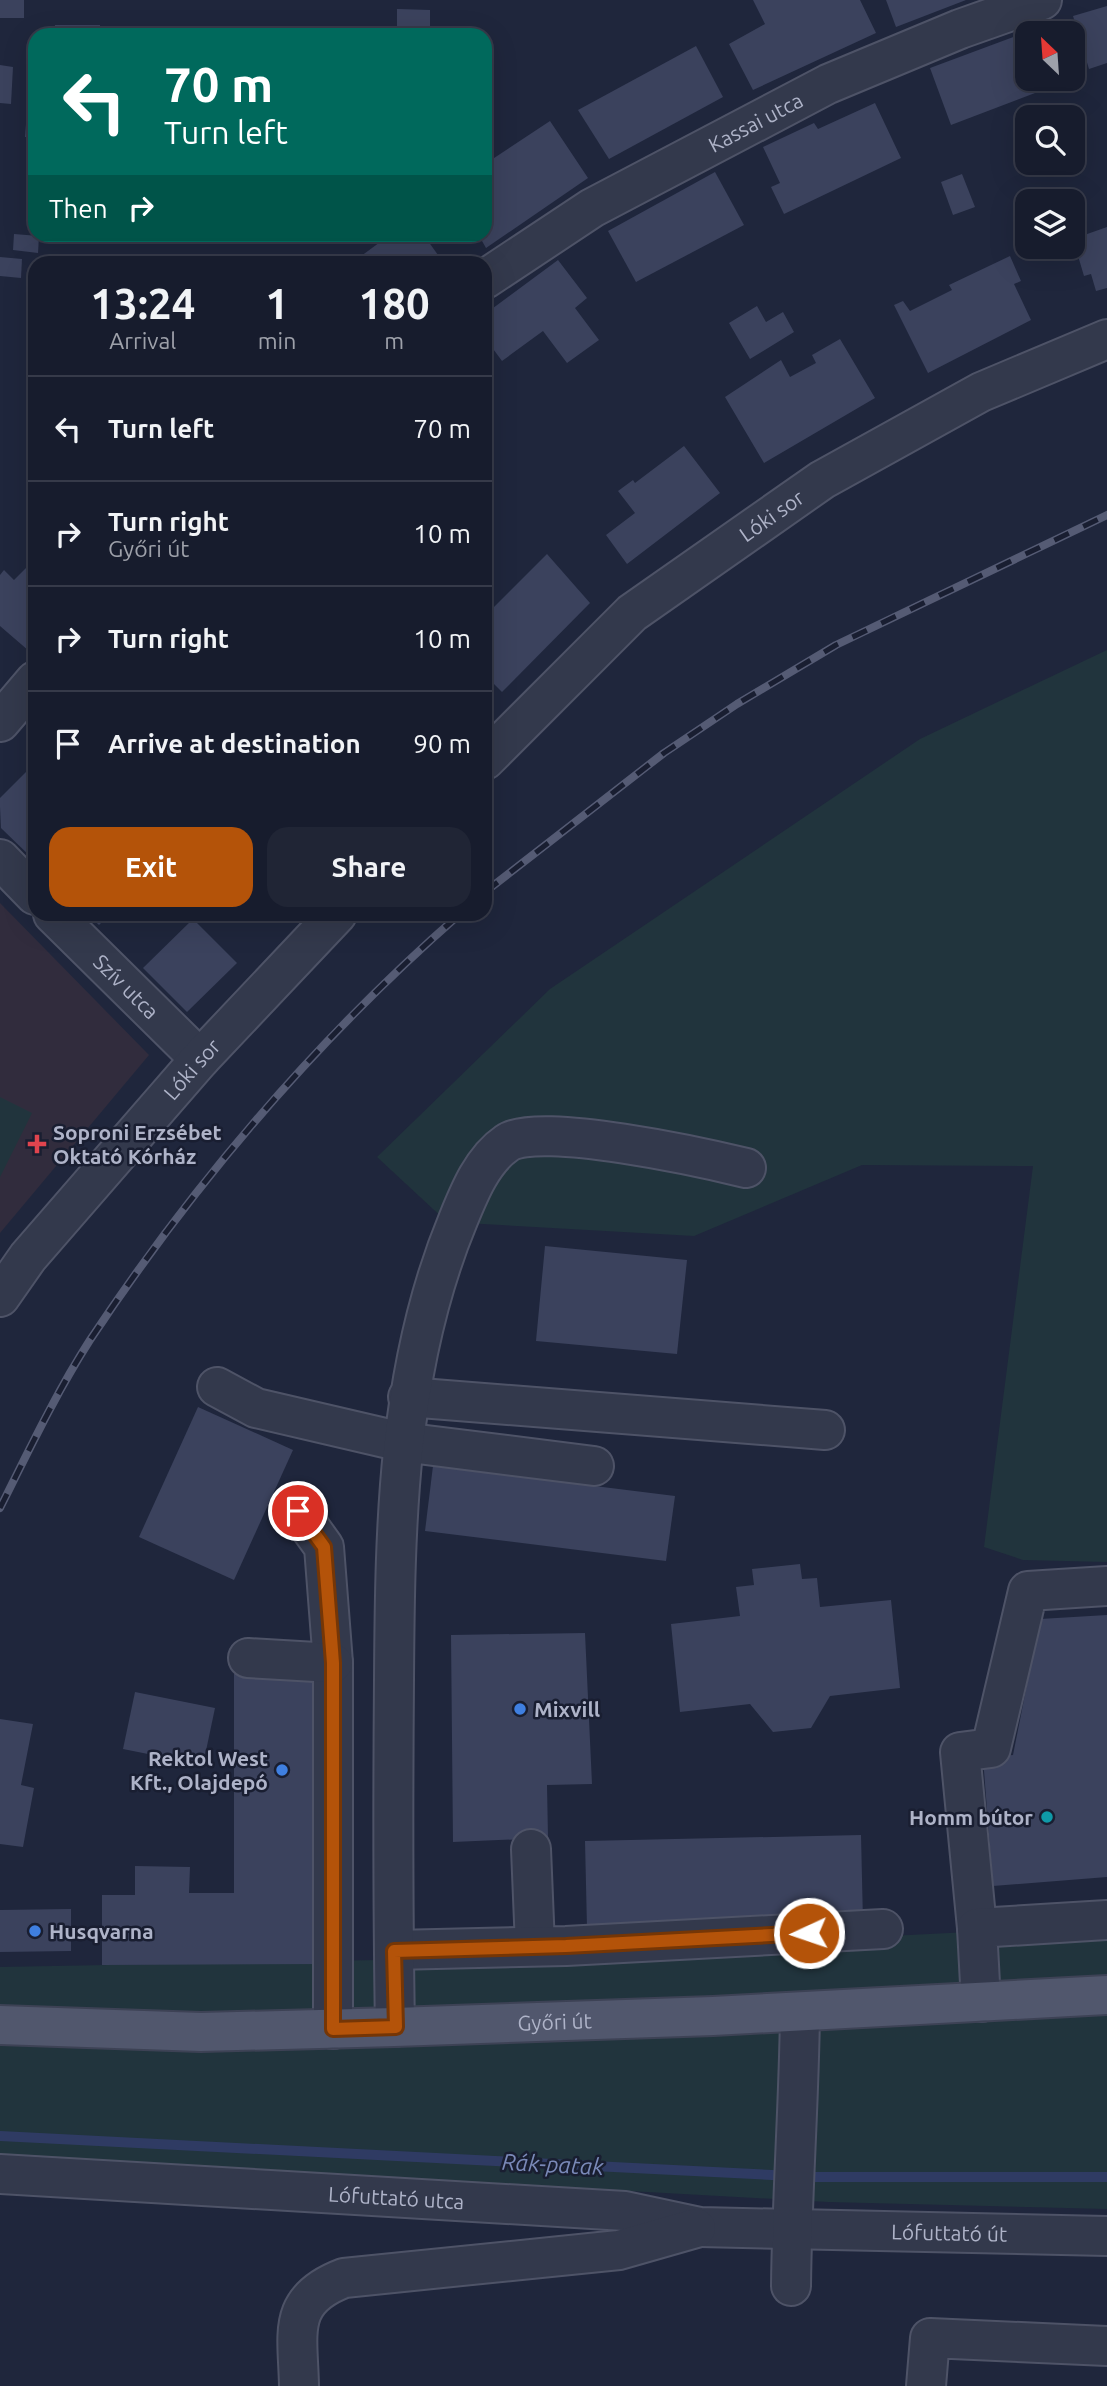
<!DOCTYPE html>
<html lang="en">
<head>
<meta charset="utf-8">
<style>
  body { margin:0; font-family:Ubuntu,sans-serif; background:#202535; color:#f1f3f6; height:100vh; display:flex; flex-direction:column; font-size:26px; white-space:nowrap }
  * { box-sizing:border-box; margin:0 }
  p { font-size:23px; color:#9ea1aa }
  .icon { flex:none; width:38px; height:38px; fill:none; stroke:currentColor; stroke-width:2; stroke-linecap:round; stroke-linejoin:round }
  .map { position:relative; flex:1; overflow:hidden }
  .side { position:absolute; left:28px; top:256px; width:464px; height:665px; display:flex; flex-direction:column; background:#171c2d; border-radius:21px; box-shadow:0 7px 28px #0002,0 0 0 2px #363a49 }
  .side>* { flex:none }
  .banner { position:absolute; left:28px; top:28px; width:464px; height:214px; border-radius:21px; box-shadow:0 7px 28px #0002,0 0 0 2px #363a49; background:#00695c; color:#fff; overflow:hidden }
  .needle { width:46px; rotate:335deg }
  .controls { position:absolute; left:1015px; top:21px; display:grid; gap:14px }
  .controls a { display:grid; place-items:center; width:70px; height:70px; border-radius:14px; background:#171c2d; box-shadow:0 7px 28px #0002,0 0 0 2px #363a49; font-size:35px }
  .pin { position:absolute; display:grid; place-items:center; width:60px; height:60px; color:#fff; margin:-30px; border:4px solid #fff; border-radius:50%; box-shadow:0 2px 7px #0007 }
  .me { position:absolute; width:77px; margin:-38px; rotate:267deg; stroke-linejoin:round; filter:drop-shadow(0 0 5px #0008) }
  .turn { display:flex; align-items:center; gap:24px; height:147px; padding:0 21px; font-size:32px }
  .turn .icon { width:91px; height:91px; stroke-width:2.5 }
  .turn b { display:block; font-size:49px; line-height:60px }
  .then { display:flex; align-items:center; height:66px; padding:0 21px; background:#0003; gap:14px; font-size:26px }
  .eta { display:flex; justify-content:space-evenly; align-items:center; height:119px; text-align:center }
  .eta b { font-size:42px; font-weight:700; line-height:49px }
  .action { display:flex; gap:14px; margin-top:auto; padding:14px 21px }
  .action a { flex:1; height:80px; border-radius:21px; background:#b45309; color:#fff; font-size:28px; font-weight:700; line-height:80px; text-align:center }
  .action a+a { background:#202535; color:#f1f3f6 }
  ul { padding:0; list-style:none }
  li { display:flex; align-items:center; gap:21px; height:105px; padding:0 21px; border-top:2px solid #363a49 }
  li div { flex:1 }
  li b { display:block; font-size:26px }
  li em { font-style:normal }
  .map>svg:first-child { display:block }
</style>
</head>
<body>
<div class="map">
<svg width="1107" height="2386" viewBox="0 0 1107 2386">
  <rect width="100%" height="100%" fill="#1f263c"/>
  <polygon fill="#312c3d" points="0,903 149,1055 0,1233"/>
  <g fill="#21343d">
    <polygon points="1107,650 1107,1562 1023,1560 984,1547 1033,1166 862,1165 694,1236 447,1222 377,1157 550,989 920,739"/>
    <polygon points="0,1097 32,1113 0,1177"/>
    <polygon points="1107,1925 1107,2209 828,2202 0,2156 0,1967 434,1959"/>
  </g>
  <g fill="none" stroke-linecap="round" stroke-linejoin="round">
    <polyline stroke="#2f3b63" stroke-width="10" points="0,2136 812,2177 1107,2177"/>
  </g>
  <g fill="#3b425d">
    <rect x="0" y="0" width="24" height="18"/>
    <polygon points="753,0 860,0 876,33 753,90 729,44 765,24"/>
    <polygon points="886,0 966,0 896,27"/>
    <polygon points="1107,6 1107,63 1089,69 1073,16"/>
    <polygon points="397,9 430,10 430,31 397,31"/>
    <polygon points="55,25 100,25 100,35 54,35"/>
    <polygon points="1035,29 1037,33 1027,33 1027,79 1054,79 1056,85 951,125 930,68"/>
    <polygon points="696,46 723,97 609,159 578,110"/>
    <polygon points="0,65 13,67 11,104 0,103"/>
    <polygon points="875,103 901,158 784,214 771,187 780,183 763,147 814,123 818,129"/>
    <polygon points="27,111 35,111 35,137 25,137"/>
    <polygon points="550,121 588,178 486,248 478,234 485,234 485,164"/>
    <polygon points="715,172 744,225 636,282 608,231"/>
    <polygon points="962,174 975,207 953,215 941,182"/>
    <polygon points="1107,227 1107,288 1096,291 1091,274 1084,276 1073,239"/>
    <polygon points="14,234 39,236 38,253 13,250"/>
    <polygon points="391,234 423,234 443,262 353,262"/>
    <polygon points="1010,256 1021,281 1014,284 1031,320 928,373 894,305 903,301 910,311 952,290 949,285"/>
    <polygon points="0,257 22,259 21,278 0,276"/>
    <polygon points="558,260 587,298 575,308 599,340 567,363 543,331 502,361 485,338 485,314"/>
    <polygon points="757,306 766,322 783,312 794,332 750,359 729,323"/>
    <polygon points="840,339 875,398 764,463 725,397 781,360 790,377 816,363 812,355"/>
    <polygon points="684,446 720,493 627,564 606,535 635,513 618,491 633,480 635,483"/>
    <polygon points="547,554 590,603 502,692 485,675 485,616"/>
    <polygon points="35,559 35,643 29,651 0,626 0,575 4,570 14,580"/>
    <polygon points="35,763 35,861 1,828 0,807 0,798"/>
    <polygon points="87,914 110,914 99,925"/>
    <polygon points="193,919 237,963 187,1012 143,968"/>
    <polygon points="545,1246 687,1260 677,1354 536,1341"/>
    <polygon points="198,1407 293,1450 234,1580 139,1537"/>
    <polygon points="433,1466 675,1496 666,1561 425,1531"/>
    <polygon points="800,1564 802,1579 817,1578 820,1607 891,1600 900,1688 830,1696 811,1728 773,1732 750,1704 680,1712 671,1624 740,1616 736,1587 754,1585 752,1569"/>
    <polygon points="1107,1615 1107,1877 993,1886 983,1758 1013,1755 1040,1619"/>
    <polygon points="585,1633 592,1784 547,1785 548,1838 453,1842 451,1635"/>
    <polygon points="330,1673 330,1964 102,1965 102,1895 135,1895 135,1866 190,1867 189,1893 234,1893 234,1674"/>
    <polygon points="135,1692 215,1708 203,1765 123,1749"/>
    <polygon points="0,1719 33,1724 21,1785 34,1788 23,1847 0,1844"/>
    <polygon points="861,1835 863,1922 587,1928 585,1841"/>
    <polygon points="71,1909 71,1951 0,1952 0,1910"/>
  </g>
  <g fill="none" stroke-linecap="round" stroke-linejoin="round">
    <g stroke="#4e5367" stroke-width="42">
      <g id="minor">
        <path id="s1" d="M 485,279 L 592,208 L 828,84 L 960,29 L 1042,0"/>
        <polyline points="0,722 35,681"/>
        <path id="s2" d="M 485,760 L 632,613 L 822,480 L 981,392 L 1107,339"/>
        <polyline points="0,859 35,895"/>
        <path id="s3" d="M 53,914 L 200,1059"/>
        <path id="s4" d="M 0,1297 L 28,1257 L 200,1059 L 337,914"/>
        <polyline points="217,1387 256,1408 402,1442 594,1466"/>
        <polyline points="408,1397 825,1430"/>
        <polyline points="298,1511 324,1547 333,1663 333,2029"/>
        <polyline points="248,1658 333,1663"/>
        <polyline points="531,1849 535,1946"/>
        <polyline points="977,1928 960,1752 991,1748 1028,1591 1107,1586"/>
        <polyline points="394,1950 566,1946 883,1929"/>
        <polyline points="981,2002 977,1928 1107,1920"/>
        <path d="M 395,2027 C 393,1912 393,1796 394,1680 C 395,1524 397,1367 458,1220 C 469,1193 482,1160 507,1143 C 538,1121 705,1158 746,1168"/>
        <path id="s5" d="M 0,2174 L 625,2211 L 700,2227 L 1107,2236"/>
        <path d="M 791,2286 C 792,2194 799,2103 800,2012"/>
        <path d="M 299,2386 C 298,2333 286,2300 344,2278 L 619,2250 L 696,2228"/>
        <polyline points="926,2386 930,2338 1107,2346"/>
      </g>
    </g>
    <g stroke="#3d4255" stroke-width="42">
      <g id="major">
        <path id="s6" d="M 0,2025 L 201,2032 L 395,2027 L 713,2016 L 1107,1995"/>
      </g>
    </g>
    <use href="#minor" stroke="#33394c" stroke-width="38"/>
    <use href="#major" stroke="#51576d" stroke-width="38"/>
    <g stroke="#555b74" stroke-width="8">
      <g id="rail">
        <polyline points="485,892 664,753 737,704 836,645 1107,515"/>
        <path d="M 0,1508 C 28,1452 56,1393 90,1340 C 195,1182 317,1039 460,914"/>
      </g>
    </g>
    <use href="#rail" stroke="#191e31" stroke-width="5" stroke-dasharray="16" stroke-linecap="butt"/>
  </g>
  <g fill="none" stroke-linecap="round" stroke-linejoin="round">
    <g stroke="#753606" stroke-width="18">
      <polyline id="route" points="298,1511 324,1547 333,1663 333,2029 396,2027 394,1951 566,1946 809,1933"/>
    </g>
    <use href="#route" stroke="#b45309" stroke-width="12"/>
  </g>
  <path fill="#e0444e" stroke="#191e31" stroke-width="2.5" d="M33.5 1133.5h7v7h7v7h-7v7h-7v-7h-7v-7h7z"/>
  <g fill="#3f7fe0" stroke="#191e31" stroke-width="2.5">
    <circle cx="520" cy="1709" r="7"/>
    <circle cx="282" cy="1770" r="7"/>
    <circle cx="35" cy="1931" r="7"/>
  </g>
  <circle fill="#0f9aa8" stroke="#191e31" stroke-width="2.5" cx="1047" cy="1817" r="7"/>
  <g text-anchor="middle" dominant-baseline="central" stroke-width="5" stroke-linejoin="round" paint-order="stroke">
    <g font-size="21" fill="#aeb3c8" stroke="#191e31">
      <text stroke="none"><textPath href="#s1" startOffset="313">Kassai utca</textPath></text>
      <text stroke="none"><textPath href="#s2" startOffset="378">Lóki sor</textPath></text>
      <text stroke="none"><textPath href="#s3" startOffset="103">Szív utca</textPath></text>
      <text stroke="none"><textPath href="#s4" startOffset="298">Lóki sor</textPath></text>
      <text stroke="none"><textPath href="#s6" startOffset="555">Győri út</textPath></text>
      <text stroke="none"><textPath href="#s5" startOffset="397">Lófuttató utca</textPath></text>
      <text stroke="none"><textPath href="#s5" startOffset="952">Lófuttató út</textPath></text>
    </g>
    <g font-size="21" font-weight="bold" fill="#aeb3c8" stroke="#191e31" text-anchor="start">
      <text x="53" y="1132">Soproni Erzsébet<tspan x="53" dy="24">Oktató Kórház</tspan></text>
      <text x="534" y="1709">Mixvill</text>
      <text x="268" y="1758" text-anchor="end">Rektol West<tspan x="268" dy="24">Kft., Olajdepó</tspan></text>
      <text x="1033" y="1817" text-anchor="end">Homm bútor</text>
      <text x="49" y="1931">Husqvarna</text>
    </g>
    <g font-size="23" font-style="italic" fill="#7a89b8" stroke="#191e31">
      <text transform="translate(553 2164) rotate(3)">Rák-patak</text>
    </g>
  </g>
</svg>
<div class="controls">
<a><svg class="needle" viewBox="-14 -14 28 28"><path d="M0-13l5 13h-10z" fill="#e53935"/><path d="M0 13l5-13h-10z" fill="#9ea1aa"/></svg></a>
<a><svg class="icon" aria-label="search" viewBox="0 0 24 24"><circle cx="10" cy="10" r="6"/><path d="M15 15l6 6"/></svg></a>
<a><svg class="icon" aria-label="layers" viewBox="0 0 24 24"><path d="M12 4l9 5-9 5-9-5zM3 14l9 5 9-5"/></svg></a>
</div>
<div class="pin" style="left:298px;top:1511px;background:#d93025"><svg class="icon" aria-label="arrive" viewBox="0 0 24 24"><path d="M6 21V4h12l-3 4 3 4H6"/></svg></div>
<svg class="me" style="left:809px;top:1933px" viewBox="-20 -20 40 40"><circle r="17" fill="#b45309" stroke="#fff" stroke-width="3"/><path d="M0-11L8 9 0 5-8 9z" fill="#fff"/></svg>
<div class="banner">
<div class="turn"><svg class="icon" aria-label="left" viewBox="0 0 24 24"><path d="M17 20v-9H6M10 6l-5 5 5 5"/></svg><div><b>70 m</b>Turn left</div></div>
<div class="then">Then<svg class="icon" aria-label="right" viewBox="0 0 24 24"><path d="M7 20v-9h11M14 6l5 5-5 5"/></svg></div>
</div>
<section class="side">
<div class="eta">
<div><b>13:24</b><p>Arrival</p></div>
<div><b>1</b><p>min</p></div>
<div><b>180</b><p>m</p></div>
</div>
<ul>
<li><svg class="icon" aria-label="left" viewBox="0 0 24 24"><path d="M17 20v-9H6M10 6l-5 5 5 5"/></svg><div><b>Turn left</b></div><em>70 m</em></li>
<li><svg class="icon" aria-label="right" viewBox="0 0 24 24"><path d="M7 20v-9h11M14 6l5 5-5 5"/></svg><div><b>Turn right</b><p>Győri út</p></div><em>10 m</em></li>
<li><svg class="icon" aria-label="right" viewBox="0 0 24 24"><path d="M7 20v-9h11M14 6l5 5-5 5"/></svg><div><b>Turn right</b></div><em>10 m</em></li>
<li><svg class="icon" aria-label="arrive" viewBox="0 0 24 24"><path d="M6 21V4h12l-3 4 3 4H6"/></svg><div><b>Arrive at destination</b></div><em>90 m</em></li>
</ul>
<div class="action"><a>Exit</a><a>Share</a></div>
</section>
</div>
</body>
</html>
